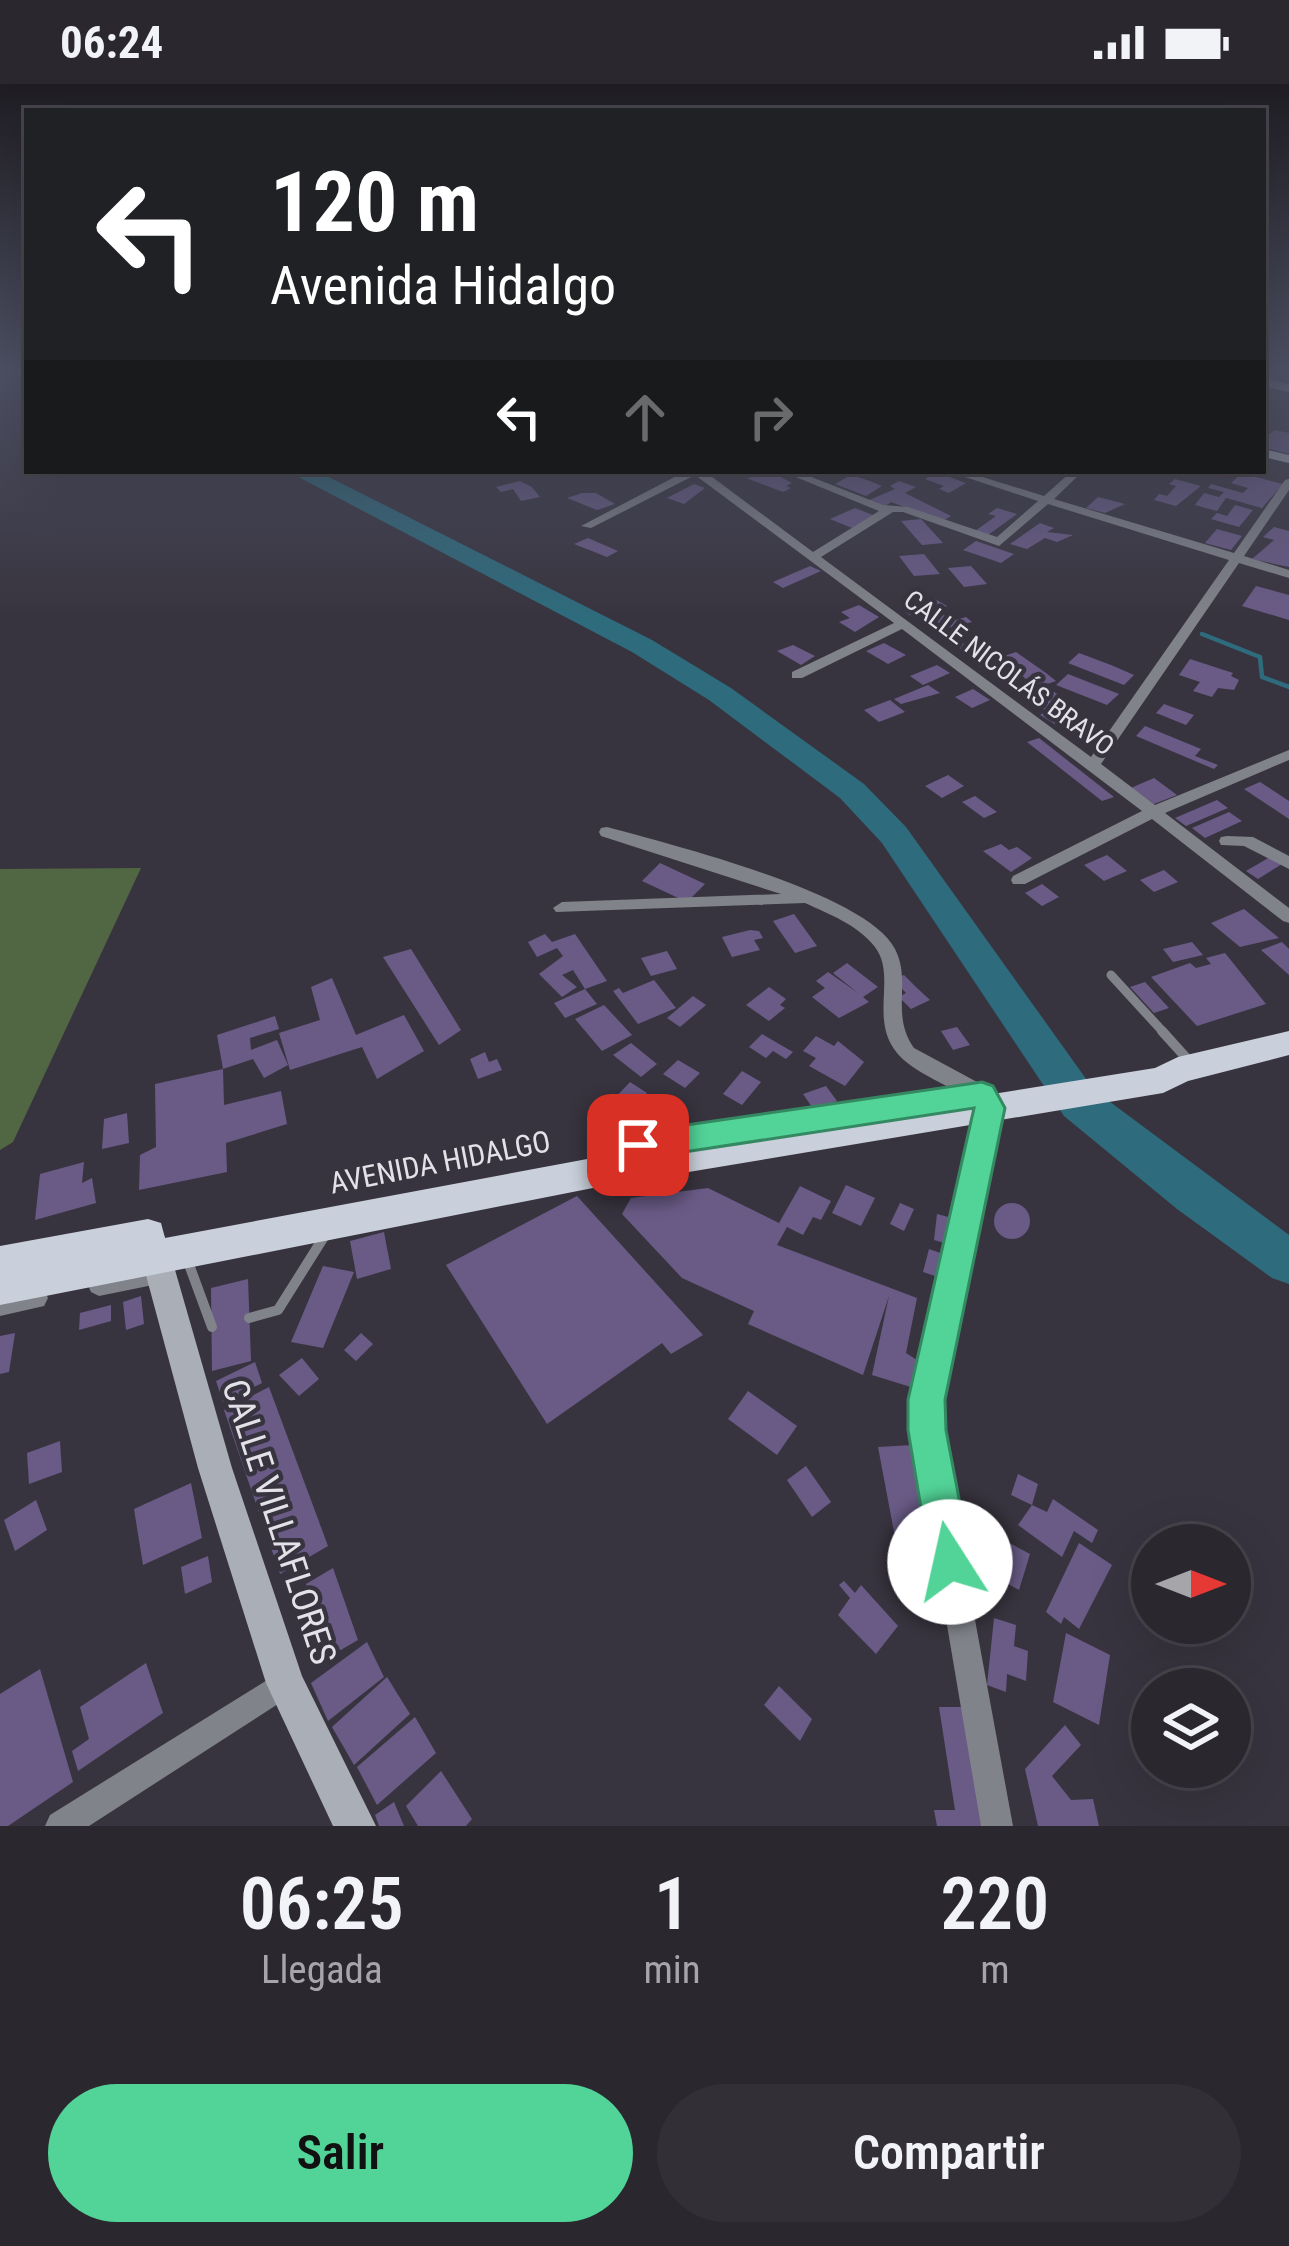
<!DOCTYPE html>
<html lang="es">
<head>
<meta charset="utf-8">
<style>
  body { margin:0; font-family:"Roboto Condensed",sans-serif; background:#322f37; color:#f1f3f6; height:100vh; display:flex; flex-direction:column; font-size:45px; white-space:nowrap }
  * { box-sizing:border-box; margin:0 }
  p { font-size:39px; color:#a5a5aa }
  .icon { flex:none; width:66px; height:66px; fill:none; stroke:currentColor; stroke-width:2; stroke-linecap:round; stroke-linejoin:round }
  .map { position:relative; height:1742px; overflow:hidden }
  .panel { display:flex; flex-direction:column; background:#2a272f; flex:1 }
  .panel>* { flex:none }
  .top-card { position:absolute; left:24px; top:24px; width:1242px; height:366px; border-radius:0px; box-shadow:0 12px 48px #0002,0 0 0 3px #46444b; background:#202124; color:#fff; overflow:hidden }
  .needle { width:78px; rotate:90deg }
  .tools { position:absolute; left:1131px; top:1440px; display:grid; gap:24px }
  .tools a { display:grid; place-items:center; width:120px; height:120px; border-radius:50%; background:#2a272f; box-shadow:0 12px 48px #0002,0 0 0 3px #46444b; font-size:60px }
  .pin { position:absolute; display:grid; place-items:center; width:102px; height:102px; color:#fff; margin:-51px; border-radius:24px; box-shadow:0 6px 18px #0006 }
  .me { position:absolute; width:132px; margin:-66px; rotate:350deg; stroke-linejoin:round; filter:drop-shadow(0 0 9px #0008) }
  .turn { display:flex; align-items:center; gap:42px; height:252px; padding:0 48px; font-size:54px }
  .turn .icon { width:156px; height:156px; stroke-width:2.5 }
  .turn b { display:block; font-size:84px; line-height:102px }
  .lanes { display:flex; align-items:center; height:114px; padding:0 48px; background:#0003; justify-content:center; gap:60px; direction:ltr }
  .lanes .off { opacity:.35 }
  .eta { display:flex; justify-content:space-evenly; align-items:center; height:204px; text-align:center }
  .eta b { font-size:72px; font-weight:600; line-height:84px }
  .action { display:flex; gap:24px; margin-top:auto; padding:24px 48px }
  .action a { flex:1; height:138px; border-radius:72px; background:#52d397; color:#111; font-size:48px; font-weight:600; line-height:138px; text-align:center }
  .action a+a { background:#322f37; color:#f1f3f6 }
  .status { display:flex; justify-content:space-between; align-items:center; height:84px; padding:0 60px; background:#2a272f; direction:ltr }
  .status svg { height:33px; fill:currentColor }
  .map>svg:first-child { display:block }
</style>
</head>
<body>
<div class="status"><b>06:24</b><svg viewBox="0 0 49 12"><path d="M0 12V9h3v3zM5 12V6h3v6zM10 12V3h3v9zM15 12V0h3v12zM26 1h20v11H26zM47 4h2v5h-2z"/></svg></div>
<div class="map">
<svg width="1289" height="1742" viewBox="0 0 1289 1742">
  <rect width="100%" height="100%" fill="#38343f"/>
  <polygon fill="#516642" points="141,784 13,1058 0,1066 0,785"/>
  <g fill="none" stroke-linecap="round" stroke-linejoin="round">
    <polyline stroke="#2e6b7c" stroke-width="4.5" points="1202,550 1260,573 1262,593 1289,603"/>
    <polygon fill="#2e6b7c" fill-rule="evenodd" points="287,387 317,387 652,556 731,604 864,700 906,743 1094,1006 1289,1151 1289,1200 1272,1194 1177,1125 1064,1032 882,759 840,714 709,616 632,568"/>
  </g>
  <g fill="#695b86">
    <polygon points="1275,346 1289,349 1289,370 1263,363 1263,355"/>
    <polygon points="1244,387 1260,389 1256,393 1283,400 1262,424 1226,414 1217,427 1195,421 1204,409 1219,413 1224,408 1208,404 1211,400 1243,409 1248,404 1231,399"/>
    <polygon points="936,388 966,399 949,409 939,405 944,402 925,395"/>
    <polygon points="775,390 792,399 786,402 791,404 783,408 746,394"/>
    <polygon points="851,391 870,397 882,402 866,412 835,400"/>
    <polygon points="1175,395 1201,402 1176,422 1154,416 1159,410 1167,412 1176,402 1169,400"/>
    <polygon points="520,397 532,403 540,413 521,417 513,405 501,408 496,403"/>
    <polygon points="899,397 916,403 905,409 951,432 943,437 891,418 884,423 867,417 895,405 890,402"/>
    <polygon points="694,400 705,404 684,420 667,414"/>
    <polygon points="582,409 596,409 615,420 597,426 567,414"/>
    <polygon points="1098,413 1102,414 1125,420 1105,429 1086,424"/>
    <polygon points="1235,421 1253,426 1239,443 1211,435 1217,429 1227,432"/>
    <polygon points="855,424 873,431 852,444 830,435"/>
    <polygon points="997,424 1017,430 988,451 975,447 996,432 988,430"/>
    <polygon points="921,435 943,459 922,461 901,437"/>
    <polygon points="1040,439 1054,444 1047,448 1073,451 1057,458 1045,454 1027,465 1010,460"/>
    <polygon points="1274,443 1289,447 1289,483 1252,475 1274,456 1263,453"/>
    <polygon points="1217,445 1242,452 1231,466 1205,459"/>
    <polygon points="588,454 618,467 607,473 574,460"/>
    <polygon points="976,457 1014,470 1001,479 963,466"/>
    <polygon points="924,470 940,490 914,492 899,472"/>
    <polygon points="810,482 821,487 783,504 773,498"/>
    <polygon points="971,482 987,500 964,503 948,484"/>
    <polygon points="1256,502 1289,511 1289,536 1242,522"/>
    <polygon points="935,515 947,522 916,535 905,528"/>
    <polygon points="859,521 879,533 855,548 839,538 850,534 841,528"/>
    <polygon points="944,531 952,537 966,533 972,538 936,547 923,536"/>
    <polygon points="977,557 989,567 1001,579 980,583 956,561"/>
    <polygon points="884,559 906,571 888,580 866,567"/>
    <polygon points="793,561 815,572 801,581 777,567"/>
    <polygon points="1016,568 1046,589 1056,597 1036,604 1001,573"/>
    <polygon points="1079,569 1111,581 1134,591 1124,601 1068,579"/>
    <polygon points="1190,575 1233,589 1231,592 1239,596 1234,606 1218,604 1212,613 1193,607 1200,598 1179,591"/>
    <polygon points="937,581 950,589 923,601 910,592"/>
    <polygon points="1068,590 1119,610 1107,621 1056,601"/>
    <polygon points="928,601 940,609 901,620 894,615"/>
    <polygon points="1047,604 1068,616 1062,619 1080,630 1058,642 1040,631 1048,626 1035,624 1027,614"/>
    <polygon points="973,605 990,616 972,624 955,613"/>
    <polygon points="890,616 905,628 879,638 864,626"/>
    <polygon points="1164,620 1194,631 1186,641 1156,629"/>
    <polygon points="1145,642 1201,665 1195,672 1218,681 1214,685 1136,652"/>
    <polygon points="1039,654 1114,713 1102,717 1027,658"/>
    <polygon points="948,691 964,702 942,714 925,702"/>
    <polygon points="1154,694 1177,711 1154,720 1131,704"/>
    <polygon points="1260,698 1289,717 1289,735 1244,705"/>
    <polygon points="975,712 997,728 984,734 962,718"/>
    <polygon points="1217,716 1228,724 1186,742 1175,734"/>
    <polygon points="1229,728 1242,737 1205,754 1192,744"/>
    <polygon points="1001,760 1009,766 1017,763 1032,774 1011,788 983,767"/>
    <polygon points="1107,771 1127,787 1104,797 1084,781"/>
    <polygon points="1270,773 1282,780 1258,795 1246,787"/>
    <polygon points="660,779 705,800 687,818 642,797"/>
    <polygon points="1164,786 1178,798 1154,808 1140,796"/>
    <polygon points="1042,800 1059,813 1042,822 1025,809"/>
    <polygon points="1244,825 1279,854 1240,863 1211,839"/>
    <polygon points="794,830 817,862 795,869 773,837"/>
    <polygon points="750,846 759,847 763,854 754,856 760,866 732,873 722,853"/>
    <polygon points="545,850 552,858 575,850 607,897 585,905 573,886 562,891 577,903 562,913 539,890 563,872 557,864 537,873 528,858"/>
    <polygon points="1192,858 1203,871 1173,878 1163,865"/>
    <polygon points="1282,858 1289,865 1289,891 1261,866"/>
    <polygon points="411,865 461,946 439,961 383,873"/>
    <polygon points="667,867 677,885 651,892 641,874"/>
    <polygon points="1225,869 1266,920 1197,942 1151,893 1190,879 1196,884 1211,880 1206,874"/>
    <polygon points="847,879 878,903 863,913 869,918 839,934 812,913 825,904 816,897 828,888 858,909 833,889"/>
    <polygon points="904,891 917,904 930,916 911,925 899,913 906,909 893,895"/>
    <polygon points="332,894 356,951 404,931 424,967 377,995 362,963 290,986 279,949 320,936 311,903"/>
    <polygon points="654,896 676,924 638,940 613,907 619,904 623,909"/>
    <polygon points="1145,898 1169,924 1154,929 1130,903"/>
    <polygon points="769,903 786,915 780,921 785,924 769,937 746,921"/>
    <polygon points="585,905 597,920 565,934 554,919"/>
    <polygon points="693,912 706,921 680,943 667,934"/>
    <polygon points="604,921 632,951 602,967 575,935"/>
    <polygon points="275,932 279,945 250,954 251,966 277,956 288,981 264,994 253,975 223,985 224,1021 281,1007 287,1040 226,1059 227,1088 139,1106 140,1071 156,1063 155,1000 223,985 217,951"/>
    <polygon points="957,943 970,961 953,966 941,947"/>
    <polygon points="762,950 793,968 786,975 773,967 766,974 749,963"/>
    <polygon points="816,952 834,962 838,957 864,978 845,1002 809,982 816,974 803,967"/>
    <polygon points="631,959 657,980 641,993 613,971"/>
    <polygon points="485,968 489,978 497,975 502,986 478,995 470,975"/>
    <polygon points="678,976 700,989 685,1004 663,990"/>
    <polygon points="742,987 761,998 742,1021 723,1010"/>
    <polygon points="630,998 647,1009 631,1026 614,1015"/>
    <polygon points="826,1002 837,1017 814,1026 803,1010"/>
    <polygon points="127,1029 129,1059 102,1065 104,1035"/>
    <polygon points="84,1078 82,1099 92,1094 96,1119 35,1136 40,1090"/>
    <polygon points="846,1101 875,1114 861,1142 832,1129"/>
    <polygon points="800,1102 831,1117 821,1136 813,1133 803,1151 787,1143 777,1161 917,1214 906,1269 926,1282 914,1304 872,1291 889,1212 863,1291 748,1240 754,1227 682,1194 622,1130 631,1114 708,1104 779,1139"/>
    <polygon points="577,1112 703,1251 671,1270 662,1259 547,1340 446,1181"/>
    <circle cx="1012" cy="1137" r="18"/>
    <polygon points="900,1119 914,1125 904,1147 890,1140"/>
    <polygon points="937,1130 952,1134 948,1160 934,1156"/>
    <polygon points="384,1148 391,1185 357,1195 350,1157"/>
    <polygon points="929,1165 946,1171 941,1194 923,1188"/>
    <polygon points="323,1182 354,1188 323,1264 291,1258"/>
    <polygon points="248,1195 251,1277 212,1287 211,1204"/>
    <polygon points="141,1212 144,1240 126,1246 123,1218"/>
    <polygon points="111,1221 111,1237 79,1246 80,1229"/>
    <polygon points="15,1249 9,1288 0,1290 0,1252"/>
    <polygon points="361,1249 373,1260 356,1277 344,1266"/>
    <polygon points="302,1274 319,1295 299,1312 279,1291"/>
    <polygon points="255,1278 262,1299 223,1318 216,1297"/>
    <polygon points="269,1303 328,1462 280,1490 224,1326"/>
    <polygon points="748,1307 797,1342 777,1371 728,1335"/>
    <polygon points="60,1357 62,1388 29,1400 27,1369"/>
    <polygon points="913,1361 947,1520 908,1522 878,1363"/>
    <polygon points="806,1382 831,1418 812,1433 787,1396"/>
    <polygon points="1018,1390 1038,1400 1032,1421 1011,1411"/>
    <polygon points="191,1399 202,1454 143,1481 134,1425"/>
    <polygon points="1053,1415 1098,1446 1092,1459 1074,1447 1062,1473 1018,1441 1032,1421 1047,1428"/>
    <polygon points="36,1416 47,1446 15,1467 4,1436"/>
    <polygon points="968,1437 1030,1470 1019,1506 974,1481"/>
    <polygon points="1079,1459 1112,1481 1079,1545 1064,1533 1061,1540 1046,1528"/>
    <polygon points="208,1472 212,1498 185,1510 181,1483"/>
    <polygon points="333,1484 358,1556 313,1582 296,1528 313,1519 306,1500"/>
    <polygon points="844,1497 855,1509 861,1501 898,1542 876,1570 838,1531 850,1514 839,1501"/>
    <polygon points="994,1534 1016,1541 1014,1562 1028,1567 1026,1597 1007,1590 1006,1608 987,1601"/>
    <polygon points="1066,1549 1110,1571 1099,1641 1053,1618"/>
    <polygon points="367,1558 384,1593 328,1637 311,1599"/>
    <polygon points="146,1579 163,1629 78,1687 72,1667 89,1655 80,1623"/>
    <polygon points="40,1585 73,1698 8,1742 0,1742 0,1610"/>
    <polygon points="387,1593 410,1630 354,1681 332,1643"/>
    <polygon points="779,1602 812,1635 800,1657 764,1621"/>
    <polygon points="939,1623 968,1623 990,1742 937,1742 934,1726 955,1726"/>
    <polygon points="415,1633 436,1669 377,1721 357,1683"/>
    <polygon points="1065,1641 1081,1661 1052,1692 1071,1716 1093,1715 1099,1742 1038,1742 1025,1685"/>
    <polygon points="441,1687 472,1735 466,1742 418,1742 406,1722"/>
    <polygon points="394,1718 404,1742 379,1742 375,1731"/>
  </g>
  <g fill="none" stroke-linecap="round" stroke-linejoin="round">
    <polyline stroke="#808389" stroke-width="9" points="1111,891 1165,950"/>
    <g stroke="#808389" stroke-width="10">
      <polyline points="1162,947 1190,978"/>
      <polyline points="187,1175 212,1243"/>
      <polyline points="249,1234 278,1226 327,1148"/>
    </g>
    <g fill="#808389" fill-rule="evenodd">
      <path d="M 686,387 L 704,387 L 813,468 L 879,427 L 781,387 L 796,387 L 883,421 L 908,423 L 997,453 L 1038,417 L 947,387 L 963,387 L 1044,412 L 1072,387 L 1083,387 L 1054,415 L 1234,469 L 1285,396 L 1289,395 L 1289,406 L 1244,472 L 1289,486 L 1289,494 L 1239,479 L 1101,680 L 1155,721 L 1289,666 L 1289,676 L 1165,729 L 1289,824 L 1289,839 L 1283,837 L 1152,735 L 1025,800 L 1013,800 L 1011,796 L 1013,792 L 1142,727 L 902,545 L 802,594 L 792,594 L 792,588 L 894,539 L 695,391 L 591,444 L 581,442 ZM 1048,420 L 1229,476 L 1091,673 L 821,473 L 893,428 L 903,428 L 999,462 Z"/>
      <path d="M 607,743 C 669,760 867,809 895,865 C 912,898 890,930 914,964 L 990,1005 L 1000,1024 L 938,1316 L 940,1346 L 1013,1742 L 981,1742 L 914,1346 L 914,1316 L 980,1024 L 976,1017 C 954,1005 911,987 897,969 C 869,935 897,892 875,863 C 858,841 829,830 805,819 L 556,828 L 553,824 L 562,818 L 781,810 L 601,752 L 599,748 L 601,744 Z"/>
      <polygon points="1227,752 1253,753 1289,772 1289,785 1244,762 1221,761 1219,757 1221,753"/>
      <polygon points="158,1180 166,1183 169,1190 166,1197 158,1200 99,1212 91,1208 88,1201 91,1194 99,1190"/>
      <polygon points="36,1203 44,1206 48,1214 44,1222 0,1232 0,1210"/>
      <polygon points="285,1585 295,1589 299,1599 295,1609 89,1742 45,1742 50,1731"/>
    </g>
    <g fill="#aaafb7" fill-rule="evenodd">
      <polygon points="1263,294 1289,300 1289,308 1263,302"/>
      <polygon points="1263,365 1289,371 1289,379 1263,373"/>
      <polygon points="152,1145 163,1149 167,1158 232,1384 302,1592 376,1742 333,1742 266,1599 198,1384 137,1158 141,1149"/>
    </g>
    <polygon fill="#cad0db" fill-rule="evenodd" points="1289,947 1289,971 1188,997 1163,1009 598,1103 0,1221 0,1162 148,1135 161,1139 165,1154 598,1073 1155,984 1178,973"/>
  </g>
  <linearGradient id="sky" x2="0" y2="1"><stop stop-color="#1f1d23"/><stop offset="0.54" stop-color="#4d5063"/><stop offset="1" stop-color="#4d5063" stop-opacity="0"/></linearGradient>
  <rect width="1289" height="533" fill="url(#sky)"/>
  <polygon fill="#52d397" stroke="#358962" stroke-width="3" points="982,998 993,1002 1005,1024 945,1316 946,1346 971,1478 965,1492 950,1498 936,1492 930,1478 908,1346 908,1316 974,1024 638,1075 627,1071 622,1061 627,1052 638,1048"/>
  <g text-anchor="middle" dominant-baseline="central" stroke-width="9" stroke-linejoin="round" paint-order="stroke">
    <g font-size="27" fill="#e4e2e9" stroke="#38343f">
      <text transform="translate(1009 589) rotate(37)">CALLE NICOLÁS BRAVO</text>
    </g>
    <g font-size="30" fill="#e4e2e9" stroke="#38343f">
      <text transform="translate(440 1078) rotate(-11)">AVENIDA HIDALGO</text>
    </g>
    <g font-size="36" fill="#e4e2e9" stroke="#38343f">
      <text transform="translate(279 1438) rotate(72)">CALLE VILLAFLORES</text>
    </g>
  </g>
</svg>
<div class="tools">
<a><svg class="needle" viewBox="-14 -14 28 28"><path d="M0-13l5 13h-10z" fill="#e53935"/><path d="M0 13l5-13h-10z" fill="#a5a5aa"/></svg></a>
<a><svg class="icon" aria-label="layers" viewBox="0 0 24 24"><path d="M12 4l9 5-9 5-9-5zM3 14l9 5 9-5"/></svg></a>
</div>
<div class="pin" style="left:638px;top:1061px;background:#d93025"><svg class="icon" aria-label="arrive" viewBox="0 0 24 24"><path d="M6 21V4h12l-3 4 3 4H6"/></svg></div>
<svg class="me" style="left:950px;top:1478px" viewBox="-20 -20 40 40"><circle r="19" fill="#fff"/><path d="M0-13L10 11 0 6-10 11z" fill="#52d397"/></svg>
<div class="top-card">
<div class="turn"><svg class="icon" aria-label="left" viewBox="0 0 24 24"><path d="M17 20v-9H6M10 6l-5 5 5 5"/></svg><div><b>120 m</b>Avenida Hidalgo</div></div>
<div class="lanes"><svg class="icon" aria-label="left" viewBox="0 0 24 24"><path d="M17 20v-9H6M10 6l-5 5 5 5"/></svg><svg class="icon off" aria-label="ahead" viewBox="0 0 24 24"><path d="M12 20V5M6 11l6-6 6 6"/></svg><svg class="icon off" aria-label="right" viewBox="0 0 24 24"><path d="M7 20v-9h11M14 6l5 5-5 5"/></svg></div>
</div>
</div>
<section class="panel">
<div class="eta">
<div><b>06:25</b><p>Llegada</p></div>
<div><b>1</b><p>min</p></div>
<div><b>220</b><p>m</p></div>
</div>
<div class="action"><a>Salir</a><a>Compartir</a></div>
</section>
</body>
</html>
